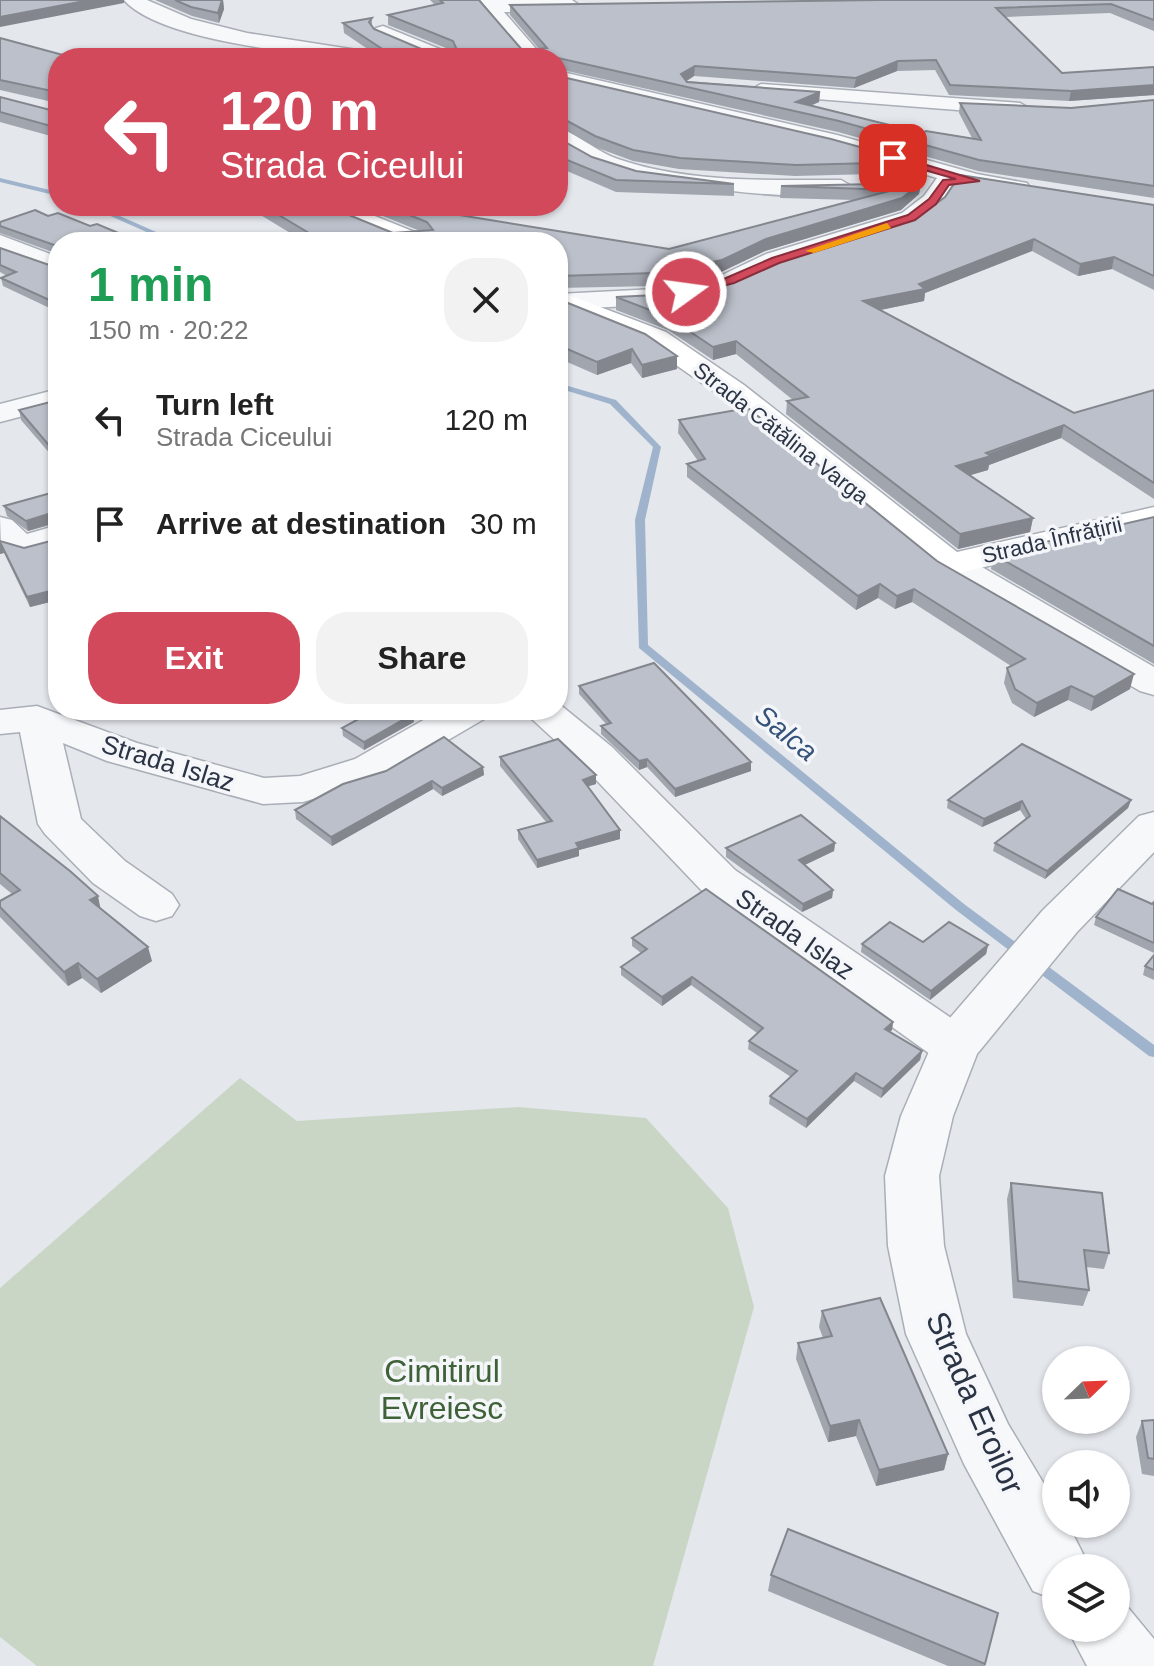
<!DOCTYPE html>
<html lang="en">
<head>
<meta charset="utf-8">
<style>
  body { margin:0; font-family:Arial,sans-serif; background:#f2f2f2; color:#222; height:100vh; display:flex; flex-direction:column; font-size:30px; white-space:nowrap }
  * { box-sizing:border-box; margin:0 }
  p { font-size:26px; color:#767676 }
  .icon { flex:none; width:44px; height:44px; fill:none; stroke:currentColor; stroke-width:2; stroke-linecap:round; stroke-linejoin:round }
  .map { position:relative; flex:1; overflow:hidden }
  .panel { position:absolute; left:48px; top:232px; width:520px; height:488px; display:flex; flex-direction:column; background:#fff; border-radius:32px; box-shadow:0 2px 6px #0004 }
  .panel>* { flex:none }
  .top-card { position:absolute; left:48px; top:48px; width:520px; height:168px; border-radius:32px; box-shadow:0 2px 6px #0004; background:#d1495b; color:#fff; overflow:hidden }
  .needle { width:52px; rotate:67deg }
  .fabs { position:absolute; left:1042px; top:1346px; display:grid; gap:16px }
  .fabs a { display:grid; place-items:center; width:88px; height:88px; border-radius:50%; background:#fff; box-shadow:0 2px 6px #0004; font-size:40px }
  .pin { position:absolute; display:grid; place-items:center; width:68px; height:68px; color:#fff; margin:-34px; border-radius:16px; box-shadow:0 4px 12px #0006 }
  .me { position:absolute; width:88px; margin:-44px; rotate:76deg; stroke-linejoin:round; filter:drop-shadow(0 0 6px #0008) }
  .turn { display:flex; align-items:center; gap:28px; height:168px; padding:0 40px; font-size:36px }
  .turn .icon { width:104px; height:104px; stroke-width:2.5 }
  .turn b { display:block; font-size:56px; line-height:68px }
  .round { display:grid; place-items:center; flex:none; width:84px; height:84px; border-radius:32px; background:#f2f2f2 }
  .head { display:flex; align-items:center; justify-content:space-between; height:136px; padding:0 40px }
  h1 { font-size:48px; font-weight:700; line-height:60px; color:#1e9e55 }
  .primary-button { display:flex; gap:16px; margin-top:auto; padding:16px 40px }
  .primary-button a { flex:1; height:92px; border-radius:32px; background:#d1495b; color:#fff; font-size:32px; font-weight:700; line-height:92px; text-align:center }
  .primary-button a+a { background:#f2f2f2; color:#222 }
  ul { padding:0; list-style:none }
  li { display:flex; align-items:center; gap:24px; height:104px; padding:0 40px }
  li div { flex:1 }
  li b { display:block; font-size:30px }
  li em { font-style:normal }
  .map>svg:first-child { display:block }
</style>
</head>
<body>
<div class="map">
<svg width="1154" height="1666" viewBox="0 0 1154 1666">
  <rect width="100%" height="100%" fill="#e4e7ec"/>
  <polygon fill="#c9d6c5" points="240,1078 297,1121 518,1107 646,1118 728,1208 754,1307 653,1666 37,1666 0,1637 0,1288"/>
  <g fill="none" stroke-linecap="round" stroke-linejoin="round">
    <g fill="#9fb4cc" fill-rule="evenodd">
      <polygon points="0,178 58,192 58,196 0,182"/>
      <polygon points="88,206 97,206 179,242 169,242"/>
      <polygon points="558,383 616,400 661,447 645,520 648,645 964,904 1154,1045 1154,1057 1149,1056 956,910 639,648 635,520 653,447 610,404 558,388"/>
    </g>
    <g stroke="#a9aeb7" stroke-width="3">
      <g id="minor">
        <path d="M 124,0 L 147,0 L 191,19 L 247,33 L 370,52 L 380,58 C 324,58 161,43 124,0 Z"/>
        <polygon points="474,0 572,0 579,5 570,11 504,12 544,58 523,58"/>
        <polygon points="383,26 452,54 455,58 428,58 376,36 373,32 376,28"/>
        <polygon points="558,71 837,135 977,174 1027,183 1030,188 1018,195 957,183 942,206 920,223 784,266 740,287 655,305 563,309 558,308 558,294 655,289 722,275 766,254 902,213 924,196 937,178 831,147 558,83"/>
        <polygon points="761,84 1020,103 1031,109 1020,115 754,94 750,90"/>
        <path d="M 558,127 C 574,131 596,152 618,159 C 687,183 769,180 841,180 L 853,187 C 837,211 633,180 601,169 C 585,163 571,156 558,145 Z"/>
        <polygon points="0,235 58,257 58,274 0,252"/>
        <polygon points="58,389 58,407 0,422 0,404"/>
        <polygon points="0,517 12,520 27,534 58,525 58,547 26,555 1,548"/>
        <polygon points="558,703 612,747 735,870 973,1033 980,1046 973,1059 955,1065 937,1059 703,892 582,765 522,710 558,710"/>
        <polygon points="37,706 137,743 264,778 300,776 355,759 441,710 490,710 484,719 385,777 303,802 263,804 107,761 63,743 81,819 125,861 172,894 179,905 172,916 156,921 140,916 93,883 45,834 38,824 20,732 0,734 0,710"/>
      </g>
    </g>
    <g stroke="#a9aeb7" stroke-width="3">
      <g id="tertiary">
        <polygon points="950,553 963,556 1154,667 1154,695 1140,691 937,572 932,564 937,556"/>
        <polygon points="1154,812 1154,852 1077,932 977,1054 953,1116 939,1176 944,1246 966,1334 1008,1424 1056,1504 1056,1524 1068,1524 1090,1568 1056,1568 1056,1600 1033,1591 964,1464 906,1334 888,1246 885,1176 901,1116 937,1033 1043,910 1139,816"/>
        <polygon points="1116,1600 1125,1604 1154,1639 1154,1666 1087,1666 1067,1628 1116,1628"/>
      </g>
    </g>
    <g stroke="#a9aeb7" stroke-width="3">
      <g id="secondary">
        <polygon points="316,206 350,206 427,237 431,242 395,242 319,211"/>
        <polygon points="558,291 666,332 744,385 957,552 1154,507 1154,527 950,575 937,572 722,397 646,344 558,309"/>
      </g>
    </g>
    <use href="#minor" fill="#f7f8fa" fill-rule="evenodd"/>
    <use href="#tertiary" fill="#f7f8fa" fill-rule="evenodd"/>
    <use href="#secondary" fill="#fff" fill-rule="evenodd"/>
  </g>
  <g fill="#a1a5ae">
    <polygon points="155,0 223,0 224,9 219,23 192,16"/>
    <polygon points="430,0 479,0 523,51 539,49 510,15 510,5 1154,0 1154,31 1110,13 1006,17 1062,73 1154,67 1154,96 1154,95 1069,101 949,95 935,70 897,71 854,88 694,76 687,81 820,92 819,102 812,105 922,133 972,138 959,113 960,103 1071,108 1154,100 1154,198 978,171 838,132 558,69 558,58 381,58 344,33 343,23 372,18 372,27 374,29 426,51 451,50 388,25 388,15 435,5"/>
    <polygon points="0,38 58,58 58,138 0,122 0,97 58,112 57,103 0,90"/>
    <polygon points="558,76 914,162 912,173 795,176 679,169 633,161 595,147 558,126"/>
    <polygon points="558,138 592,157 636,171 734,184 734,196 616,192 567,171 558,164"/>
    <polygon points="921,183 919,194 901,210 765,251 721,272 655,286 558,288 558,242 305,242 246,206 327,206 393,233 420,231 358,206 424,206 423,209 669,249 854,200 780,198 781,186"/>
    <polygon points="1154,205 1154,290 1112,269 1078,276 1032,251 925,293 924,301 880,310 1074,413 1154,390 1154,499 1061,438 989,465 988,470 970,475 1033,518 1030,532 958,549 786,414 787,401 793,400 736,354 713,360 668,330 616,310 616,297 656,295"/>
    <polygon points="48,216 90,226 58,254 0,233 0,222"/>
    <polygon points="0,248 58,268 58,312 3,286 1,278 7,276 0,272"/>
    <polygon points="558,299 677,369 642,378 631,363 597,375 558,358"/>
    <polygon points="58,400 58,463 21,420 19,410"/>
    <polygon points="679,420 937,561 1130,689 1091,711 1068,700 1034,717 1012,703 1004,683 1007,668 1011,666 912,602 895,609 878,598 856,610 687,477 687,464 698,461 678,433"/>
    <polygon points="58,491 58,523 28,531 7,516 4,506"/>
    <polygon points="1154,517 1154,664 991,569 993,554"/>
    <polygon points="58,539 58,600 30,607 4,553 0,554 0,541 24,548"/>
    <polygon points="579,686 751,771 675,797 647,767 639,770 601,734 601,726 606,724 579,694"/>
    <polygon points="414,722 364,750 343,736 342,728"/>
    <polygon points="500,757 596,775 596,784 588,786 620,839 579,850 579,856 537,868 518,839 518,830 546,822 500,766"/>
    <polygon points="483,767 484,775 442,796 433,789 332,846 296,819 295,810"/>
    <polygon points="948,800 1131,800 1128,808 1045,879 993,851 995,843 1026,819 1020,810 982,827 947,808"/>
    <polygon points="0,816 101,909 152,961 101,993 82,978 68,986 0,917 0,901 12,894 0,884"/>
    <polygon points="835,843 834,851 805,865 833,890 832,898 802,912 726,857 726,848"/>
    <polygon points="1154,902 1154,953 1094,925 1096,917 1152,904"/>
    <polygon points="632,938 893,1022 892,1030 890,1032 922,1051 920,1060 881,1098 854,1081 806,1128 769,1104 770,1096 791,1077 748,1049 749,1041 757,1033 691,985 662,1006 621,975 621,967 641,953 632,946"/>
    <polygon points="923,942 988,945 986,954 930,1000 861,952 862,944"/>
    <polygon points="1154,955 1154,980 1143,975 1145,966"/>
    <polygon points="1011,1183 1109,1253 1104,1269 1086,1267 1089,1290 1083,1306 1013,1298 1007,1199"/>
    <polygon points="822,1311 948,1454 944,1470 876,1486 856,1436 828,1442 796,1359 798,1343 823,1338 819,1327"/>
    <polygon points="1154,1420 1154,1476 1142,1474 1136,1437 1142,1421"/>
    <polygon points="771,1575 998,1613 985,1666 948,1666 768,1591"/>
  </g>
  <g fill="#83868d">
    <polygon points="90,0 124,0 124,3 0,27 0,17"/>
    <polygon points="223,0 224,9 219,23 218,13"/>
    <polygon points="898,61 897,71 854,88 856,78"/>
    <polygon points="695,66 694,76 681,84 681,74"/>
    <polygon points="1154,85 1154,95 1069,101 1071,91"/>
    <polygon points="820,92 819,102 795,112 796,102"/>
    <polygon points="921,183 919,194 901,210 765,251 721,272 655,286 655,273 766,239"/>
    <polygon points="1034,239 1032,251 925,293 924,301 861,314 863,301 919,284"/>
    <polygon points="1114,257 1112,269 1078,276 1080,264"/>
    <polygon points="736,341 736,354 713,360 713,347"/>
    <polygon points="632,349 631,363 597,375 597,362"/>
    <polygon points="677,356 677,369 642,378 642,365"/>
    <polygon points="1064,425 1061,438 989,465 988,470 954,480 956,466"/>
    <polygon points="55,512 57,522 28,531 26,521"/>
    <polygon points="1033,518 1030,532 958,549 960,534"/>
    <polygon points="0,544 1,544 4,553 0,554"/>
    <polygon points="880,584 878,598 856,610 858,596"/>
    <polygon points="58,589 58,600 30,607 27,597"/>
    <polygon points="914,589 912,602 895,609 897,596"/>
    <polygon points="1134,674 1130,689 1091,711 1094,697"/>
    <polygon points="1071,686 1068,700 1034,717 1037,703"/>
    <polygon points="413,714 414,722 364,750 364,742"/>
    <polygon points="647,759 647,767 639,770 639,761"/>
    <polygon points="751,762 751,771 675,797 675,789"/>
    <polygon points="483,767 484,775 442,796 442,788"/>
    <polygon points="596,775 596,784 583,788 583,780"/>
    <polygon points="432,781 433,789 332,846 331,837"/>
    <polygon points="1131,800 1128,808 1045,879 1047,871"/>
    <polygon points="1022,801 1020,810 982,827 984,819"/>
    <polygon points="620,830 620,839 579,850 579,856 537,868 537,860 576,843"/>
    <polygon points="835,843 834,851 798,868 799,860"/>
    <polygon points="833,890 832,898 802,912 803,904"/>
    <polygon points="98,896 101,911 90,900"/>
    <polygon points="988,945 986,954 930,1000 931,991"/>
    <polygon points="148,947 152,961 101,993 97,979"/>
    <polygon points="78,963 82,978 68,986 64,972"/>
    <polygon points="692,977 691,985 662,1006 662,997"/>
    <polygon points="893,1022 892,1030 883,1037 885,1029"/>
    <polygon points="922,1051 920,1060 881,1098 883,1089"/>
    <polygon points="856,1073 854,1081 806,1128 807,1119"/>
    <polygon points="859,1420 856,1436 828,1442 830,1426"/>
    <polygon points="948,1454 944,1470 876,1486 879,1470"/>
  </g>
  <g fill="#bbc0ca" stroke="#83868d" stroke-width="2">
    <polygon points="0,0 90,0 0,17"/>
    <polygon points="175,0 222,0 218,13 191,7"/>
    <polygon points="440,0 479,0 523,51 547,48 510,5 879,0 1154,0 1154,20 1111,4 996,8 1062,73 1154,67 1154,85 1071,91 950,85 936,60 898,61 856,78 695,66 681,74 687,82 820,92 796,102 922,133 926,131 981,140 960,103 1071,108 1154,100 1154,186 979,160 839,121 558,58 396,58 343,23 372,18 369,22 374,29 426,51 457,50 453,41 388,15 443,3"/>
    <polygon points="0,38 74,58 58,58 58,67 52,68 58,70 58,128 0,112 0,97 58,112 57,92 0,80"/>
    <polygon points="558,76 831,139 914,162 796,165 680,158 633,150 595,136 558,116"/>
    <polygon points="558,138 592,157 636,171 734,184 616,180 567,160 558,153"/>
    <polygon points="960,175 1154,205 1154,276 1114,257 1080,264 1034,239 919,284 925,289 863,301 1074,413 1154,390 1154,483 1064,425 986,453 991,456 956,466 1033,518 960,534 787,401 808,397 736,341 713,347 668,317 616,297 656,295 741,278 786,257 922,214 945,197"/>
    <polygon points="921,183 902,198 766,239 722,260 655,273 558,276 558,242 324,242 264,206 327,206 393,233 433,230 427,222 387,206 422,206 422,209 669,249 893,190 781,186"/>
    <polygon points="35,210 48,216 58,213 90,226 97,224 140,242 58,242 58,267 57,246 0,226 0,222"/>
    <polygon points="0,248 58,268 58,304 1,278 16,272 0,265"/>
    <polygon points="558,299 645,334 677,356 642,365 632,349 597,362 558,345"/>
    <polygon points="58,400 58,456 19,410"/>
    <polygon points="748,408 937,561 1134,674 1094,697 1071,686 1037,703 1015,689 1007,668 1025,659 914,589 897,596 880,584 858,596 687,464 705,459 679,420"/>
    <polygon points="58,491 58,515 55,512 26,521 4,506"/>
    <polygon points="1154,517 1154,646 993,554"/>
    <polygon points="58,539 58,589 27,597 1,544 0,544 0,541 24,548"/>
    <polygon points="654,663 751,762 675,789 647,759 639,761 601,726 611,723 579,686"/>
    <polygon points="375,710 408,710 413,714 364,742 342,728"/>
    <polygon points="444,737 483,767 442,788 432,781 331,837 295,810 343,784 386,771"/>
    <polygon points="558,739 596,775 583,780 620,830 576,843 579,848 537,860 518,830 552,821 500,757"/>
    <polygon points="1022,744 1131,800 1047,871 995,843 1030,816 1022,801 984,819 948,800"/>
    <polygon points="801,815 835,843 799,860 833,890 803,904 726,848"/>
    <polygon points="0,816 70,871 98,896 90,900 148,947 97,979 78,963 64,972 0,907 0,901 20,890 0,873"/>
    <polygon points="706,889 893,1022 885,1029 922,1051 883,1089 856,1073 807,1119 770,1096 797,1071 749,1041 763,1028 692,977 662,997 621,967 647,949 632,938"/>
    <polygon points="1118,889 1152,904 1154,902 1154,943 1096,917"/>
    <polygon points="890,922 923,942 949,922 988,945 931,991 862,944"/>
    <polygon points="1154,955 1154,970 1145,966"/>
    <polygon points="1011,1183 1102,1193 1109,1253 1084,1250 1089,1290 1018,1281"/>
    <polygon points="880,1298 948,1454 879,1470 859,1420 830,1426 798,1343 832,1336 822,1311"/>
    <polygon points="1154,1420 1154,1459 1148,1458 1142,1421"/>
    <polygon points="788,1529 998,1613 985,1664 771,1575"/>
  </g>
  <polygon fill="#d1495b" stroke="#882f3b" stroke-width="2" points="893,155 980,181 949,185 936,204 915,220 779,263 734,283 686,296 680,292 726,278 772,258 908,215 929,199 943,180 956,179 889,160"/>
  <polygon fill="#f59e0b" points="887,223 891,228 814,253 805,251"/>
  <g text-anchor="middle" dominant-baseline="central" stroke-width="7" stroke-linejoin="round" paint-order="stroke">
    <g font-size="22" fill="#2b3445" stroke="#f4f6f9">
      <text transform="translate(781 433) rotate(38)">Strada Cătălina Varga</text>
      <text transform="translate(1052 540) rotate(-13)">Strada Înfrățirii</text>
    </g>
    <g font-size="26" fill="#2b3445" stroke="#f4f6f9">
      <text transform="translate(168 763) rotate(17)">Strada Islaz</text>
      <text transform="translate(795 934) rotate(35)">Strada Islaz</text>
    </g>
    <g font-size="28" font-style="italic" fill="#34527a" stroke="#f4f6f9">
      <text transform="translate(786 733) rotate(39)">Salca</text>
    </g>
    <g font-size="32" fill="#3f6138" stroke="#f4f6f9">
      <text x="442" y="1371">Cimitirul<tspan x="442" dy="37">Evreiesc</tspan></text>
    </g>
    <g font-size="32" fill="#2b3445" stroke="#f4f6f9">
      <text transform="translate(975 1403) rotate(66)">Strada Eroilor</text>
    </g>
  </g>
</svg>
<div class="fabs">
<a><svg class="needle" viewBox="-14 -14 28 28"><path d="M0-13l5 13h-10z" fill="#e53935"/><path d="M0 13l5-13h-10z" fill="#767676"/></svg></a>
<a><svg class="icon" aria-label="sound" viewBox="0 0 24 24"><path d="M4 9h4l5-4v14l-5-4H4zM17 9q2 3 0 6"/></svg></a>
<a><svg class="icon" aria-label="layers" viewBox="0 0 24 24"><path d="M12 4l9 5-9 5-9-5zM3 14l9 5 9-5"/></svg></a>
</div>
<div class="pin" style="left:893px;top:158px;background:#d93025"><svg class="icon" aria-label="arrive" viewBox="0 0 24 24"><path d="M6 21V4h12l-3 4 3 4H6"/></svg></div>
<svg class="me" style="left:686px;top:292px" viewBox="-20 -20 40 40"><circle r="17" fill="#d1495b" stroke="#fff" stroke-width="3"/><path d="M0-11L8 9 0 5-8 9z" fill="#fff"/></svg>
<div class="top-card">
<div class="turn"><svg class="icon" aria-label="left" viewBox="0 0 24 24"><path d="M17 20v-9H6M10 6l-5 5 5 5"/></svg><div><b>120 m</b>Strada Ciceului</div></div>
</div>
<section class="panel">
<div class="head"><div><h1>1 min</h1><p>150 m · 20:22</p></div><a class="round"><svg class="icon" aria-label="close" viewBox="0 0 24 24"><path d="M6 6l12 12M18 6L6 18"/></svg></a></div>
<ul>
<li><svg class="icon" aria-label="left" viewBox="0 0 24 24"><path d="M17 20v-9H6M10 6l-5 5 5 5"/></svg><div><b>Turn left</b><p>Strada Ciceului</p></div><em>120 m</em></li>
<li><svg class="icon" aria-label="arrive" viewBox="0 0 24 24"><path d="M6 21V4h12l-3 4 3 4H6"/></svg><div><b>Arrive at destination</b></div><em>30 m</em></li>
</ul>
<div class="primary-button"><a>Exit</a><a>Share</a></div>
</section>
</div>
</body>
</html>
